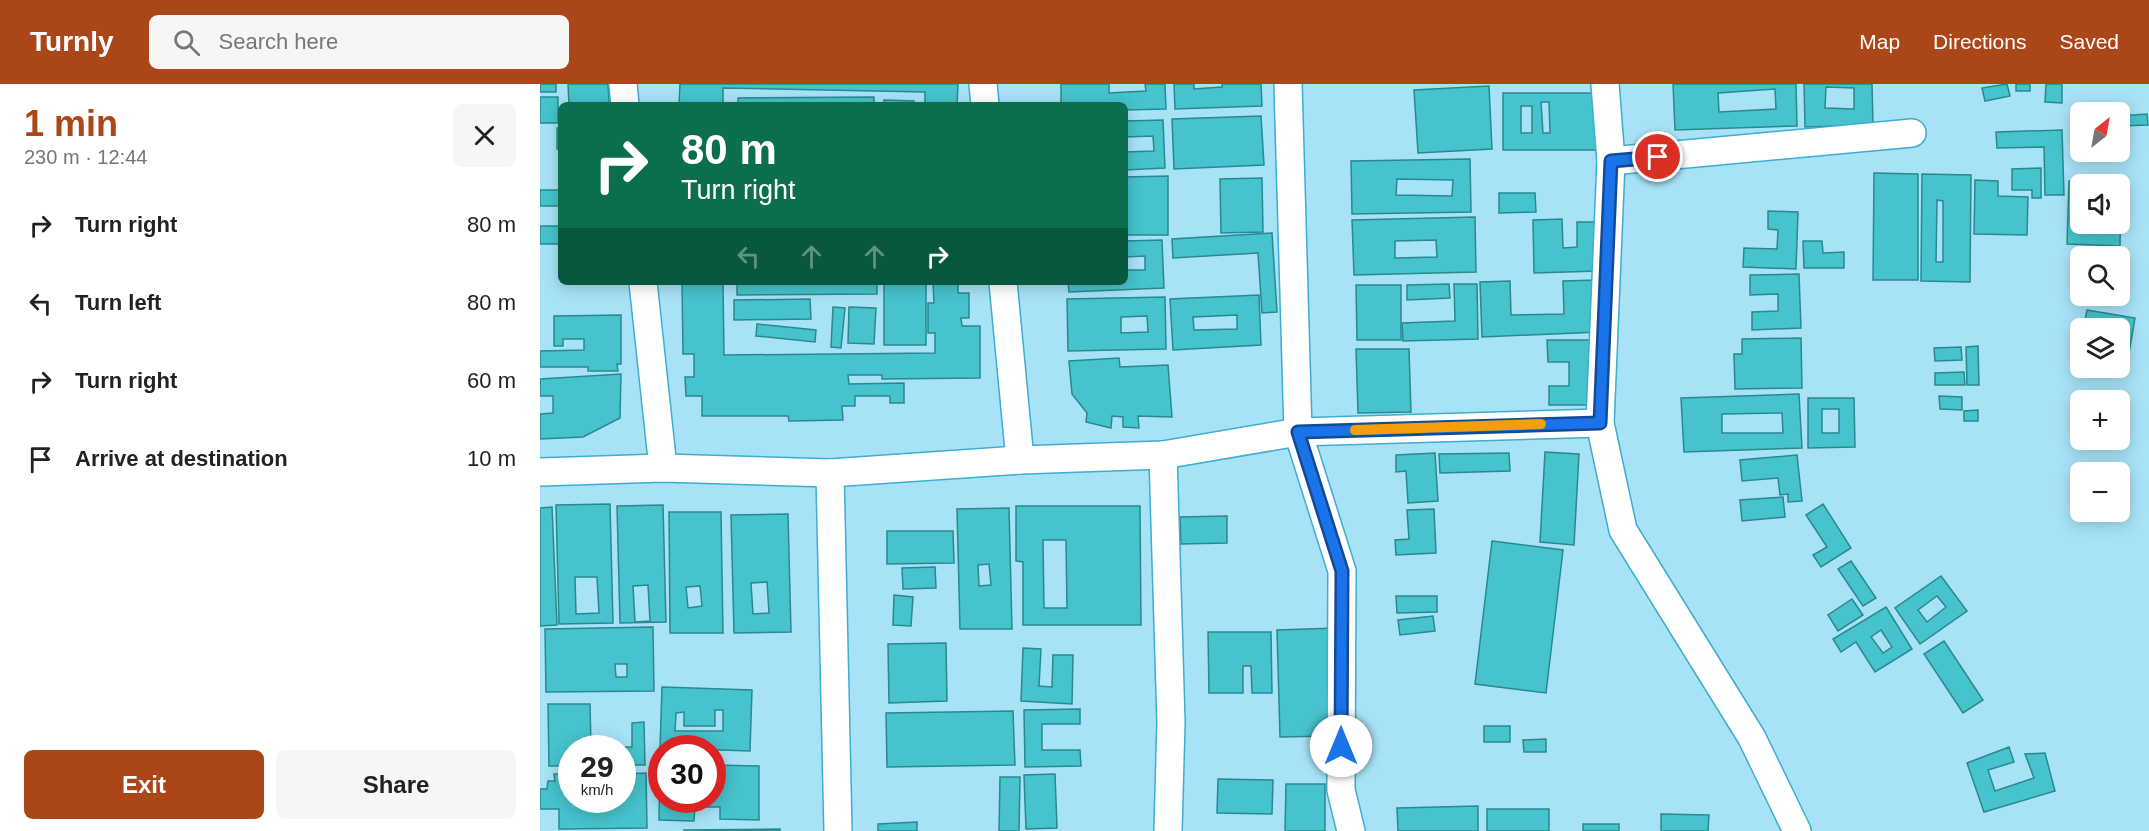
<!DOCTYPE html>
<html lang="en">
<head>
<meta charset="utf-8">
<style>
  body { margin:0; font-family:Arial,sans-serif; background:#f6f6f6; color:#222; height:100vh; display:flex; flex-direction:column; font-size:22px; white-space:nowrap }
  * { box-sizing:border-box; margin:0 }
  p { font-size:20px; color:#767676 }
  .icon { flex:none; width:33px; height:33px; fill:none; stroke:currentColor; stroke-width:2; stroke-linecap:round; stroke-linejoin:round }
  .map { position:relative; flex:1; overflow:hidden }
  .drawer { display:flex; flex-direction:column; background:#fff; width:540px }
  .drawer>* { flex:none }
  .guide { position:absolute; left:18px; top:18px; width:570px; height:183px; border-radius:9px; box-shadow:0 3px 15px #0003; background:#0b6e4f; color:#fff; overflow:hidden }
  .needle { width:39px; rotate:31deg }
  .buttons { position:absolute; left:1530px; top:18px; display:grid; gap:12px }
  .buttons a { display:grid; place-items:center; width:60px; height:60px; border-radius:9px; background:#fff; box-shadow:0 3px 15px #0003; font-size:30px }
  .speed { position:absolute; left:18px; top:651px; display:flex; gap:12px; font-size:30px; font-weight:700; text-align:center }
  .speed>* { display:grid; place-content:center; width:78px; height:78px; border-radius:50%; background:#fff; box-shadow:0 3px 15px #0003; line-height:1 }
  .speed small { font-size:15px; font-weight:400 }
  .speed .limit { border:9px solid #d22; background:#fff; color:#111 }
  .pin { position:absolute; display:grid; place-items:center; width:51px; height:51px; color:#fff; margin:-26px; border:3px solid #fff; border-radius:50%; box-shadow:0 2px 6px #0007 }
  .me { position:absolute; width:66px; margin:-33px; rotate:0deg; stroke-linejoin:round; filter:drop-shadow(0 0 4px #0008) }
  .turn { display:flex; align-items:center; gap:21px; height:126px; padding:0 24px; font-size:27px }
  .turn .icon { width:78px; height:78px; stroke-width:2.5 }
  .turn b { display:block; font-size:42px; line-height:51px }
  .lanes { display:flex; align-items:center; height:57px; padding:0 24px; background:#0003; justify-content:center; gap:30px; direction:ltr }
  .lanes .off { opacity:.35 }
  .round { display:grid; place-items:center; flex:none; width:63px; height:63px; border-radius:9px; background:#f6f6f6 }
  .headline { display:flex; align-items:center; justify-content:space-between; height:102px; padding:0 24px }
  h1 { font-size:36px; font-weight:700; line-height:45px; color:#ab4618 }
  .cta { display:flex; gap:12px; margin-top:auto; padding:12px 24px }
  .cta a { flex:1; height:69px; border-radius:9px; background:#ab4618; color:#fff; font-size:24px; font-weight:700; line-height:69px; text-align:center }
  .cta a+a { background:#f6f6f6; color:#222 }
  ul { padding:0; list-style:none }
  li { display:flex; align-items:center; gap:18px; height:78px; padding:0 24px }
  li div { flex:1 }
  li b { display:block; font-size:22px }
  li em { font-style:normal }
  header { display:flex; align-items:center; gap:36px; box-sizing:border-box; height:84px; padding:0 30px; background:#ab4618; color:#fff }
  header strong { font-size:28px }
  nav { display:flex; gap:33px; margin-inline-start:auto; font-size:21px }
  .search { width:420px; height:54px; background:#f6f6f6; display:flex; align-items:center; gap:15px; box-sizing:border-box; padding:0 21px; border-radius:9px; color:#767676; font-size:22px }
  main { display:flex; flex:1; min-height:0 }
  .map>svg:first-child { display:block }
</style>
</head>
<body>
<header>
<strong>Turnly</strong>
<div class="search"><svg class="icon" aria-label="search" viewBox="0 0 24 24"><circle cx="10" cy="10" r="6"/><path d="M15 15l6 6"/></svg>Search here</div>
<nav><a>Map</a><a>Directions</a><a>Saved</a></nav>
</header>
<main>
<section class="drawer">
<div class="headline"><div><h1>1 min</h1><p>230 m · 12:44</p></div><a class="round"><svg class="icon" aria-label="close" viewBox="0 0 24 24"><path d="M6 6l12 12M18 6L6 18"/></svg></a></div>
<ul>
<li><svg class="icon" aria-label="right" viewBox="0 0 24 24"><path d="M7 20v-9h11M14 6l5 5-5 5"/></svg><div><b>Turn right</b></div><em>80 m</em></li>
<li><svg class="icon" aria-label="left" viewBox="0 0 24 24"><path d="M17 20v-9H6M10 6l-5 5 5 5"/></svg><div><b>Turn left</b></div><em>80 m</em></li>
<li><svg class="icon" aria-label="right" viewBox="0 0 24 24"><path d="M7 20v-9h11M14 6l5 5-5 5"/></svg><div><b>Turn right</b></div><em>60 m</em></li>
<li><svg class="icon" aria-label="arrive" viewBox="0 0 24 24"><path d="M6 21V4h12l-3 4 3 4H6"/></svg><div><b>Arrive at destination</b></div><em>10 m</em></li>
</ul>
<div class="cta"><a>Exit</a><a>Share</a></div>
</section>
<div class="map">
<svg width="1609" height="747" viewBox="0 0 1609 747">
  <rect width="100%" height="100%" fill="#a8e2f7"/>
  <g fill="#46c3cc" stroke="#28898f" stroke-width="1.5" fill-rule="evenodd">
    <rect x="0" y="0" width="16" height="8"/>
    <polygon points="28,0 68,0 69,21 29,21"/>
    <polygon points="140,0 418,0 417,21 385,21 385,8 183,4 183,21 139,21"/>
    <polygon points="521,0 569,0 569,9 606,7 605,0 625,0 626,25 585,26 585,21 521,21"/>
    <polygon points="634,0 654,0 654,5 682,3 682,0 721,0 722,22 635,25"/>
    <path d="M 1133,0 L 1256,0 L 1257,42 L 1135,46 ZM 1235,5 L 1236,25 L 1179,28 L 1178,9 Z"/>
    <path d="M 1264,0 L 1332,0 L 1333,41 L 1265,43 ZM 1286,3 L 1314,4 L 1314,25 L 1285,24 Z"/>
    <polygon points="1467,0 1470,12 1445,17 1442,4"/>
    <rect x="1476" y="0" width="14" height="7"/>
    <polygon points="1506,0 1522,0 1522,19 1505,18"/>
    <polygon points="949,2 952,65 878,69 874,6"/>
    <path d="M 963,9 L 1057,9 L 1057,66 L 963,66 ZM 1001,18 L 1009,18 L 1010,49 L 1003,49 ZM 981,22 L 992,22 L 992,49 L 981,49 Z"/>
    <rect x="0" y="13" width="18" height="26"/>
    <polygon points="334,13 334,21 198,21 198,14"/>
    <polygon points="344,16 374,17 374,21 343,21"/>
    <polygon points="1607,30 1608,41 1580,42 1580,32"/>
    <polygon points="721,32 724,81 634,85 632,35"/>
    <polygon points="623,36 625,84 585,86 585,68 614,67 613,52 585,53 585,37"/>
    <rect x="17" y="44" width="4" height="21"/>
    <polygon points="1522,46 1524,111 1505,111 1504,63 1457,64 1456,48"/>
    <path d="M 930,75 L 931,128 L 812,130 L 811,77 ZM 857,95 L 913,96 L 912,112 L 856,111 Z"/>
    <polygon points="1501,84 1501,114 1492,114 1492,106 1472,106 1472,85"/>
    <polygon points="1334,89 1378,90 1378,196 1333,196"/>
    <path d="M 1382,90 L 1431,91 L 1430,198 L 1381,197 ZM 1397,116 L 1403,117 L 1403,178 L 1396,178 Z"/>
    <polygon points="628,92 628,151 585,151 585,93"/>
    <polygon points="722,94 723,148 681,149 680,95"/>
    <polygon points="1435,96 1458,97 1458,112 1488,113 1487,151 1434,150"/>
    <path d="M 1529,97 L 1581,98 L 1580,162 L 1527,160 ZM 1540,100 L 1580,100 L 1580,140 L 1540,140 Z"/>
    <rect x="0" y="106" width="21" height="16"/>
    <polygon points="959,109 995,109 996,128 959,129"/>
    <polygon points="1228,127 1258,128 1256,185 1203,183 1204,164 1237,165 1238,146 1228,145"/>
    <path d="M 935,133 L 936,188 L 814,191 L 812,136 ZM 896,156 L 897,173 L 855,174 L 855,157 Z"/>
    <polygon points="1022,135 1023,164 1037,163 1037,138 1057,138 1058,187 994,189 993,136"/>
    <rect x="0" y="142" width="21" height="18"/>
    <polygon points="732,149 737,228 722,229 718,169 633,174 632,155"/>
    <polygon points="622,156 624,204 529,208 528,198 585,198 585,186 605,186 605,172 585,173 585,157"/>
    <polygon points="1263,157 1282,157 1283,169 1304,168 1304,184 1264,184"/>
    <polygon points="1259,190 1261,244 1212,246 1212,228 1238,227 1238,210 1210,211 1210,191"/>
    <polygon points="1057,196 1059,248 942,253 940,198 970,197 971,231 1024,230 1023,197"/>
    <polygon points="142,198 183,198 184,271 395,269 395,249 388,249 388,219 394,219 393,198 431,198 418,198 418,209 429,209 429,234 421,234 422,242 440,242 440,294 342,295 342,291 308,291 309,300 364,299 364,319 350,319 350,312 315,312 315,322 302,322 303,336 249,337 248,332 162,332 162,312 146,312 145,293 154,293 154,270 143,270"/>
    <polygon points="197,198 337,198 337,210 197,211"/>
    <rect x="344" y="198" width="42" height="63"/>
    <polygon points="909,200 910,214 867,216 867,201"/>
    <polygon points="914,200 937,200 938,255 863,257 862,239 915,237"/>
    <polygon points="816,201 861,201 861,256 817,256"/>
    <path d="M 719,211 L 721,261 L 633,266 L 630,215 ZM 697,231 L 697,245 L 654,246 L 653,233 Z"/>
    <path d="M 625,213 L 626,265 L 528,267 L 527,215 ZM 607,232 L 608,248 L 581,249 L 581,233 Z"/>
    <polygon points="270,215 271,235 194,236 194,216"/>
    <polygon points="293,223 305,224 301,264 291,263"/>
    <polygon points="309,223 336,224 334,260 308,259"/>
    <polygon points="1547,226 1595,234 1589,269 1580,267 1580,244 1544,241"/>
    <polygon points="81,231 81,280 77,280 78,287 48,287 48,283 0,283 0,267 44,266 44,255 23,255 23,262 14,262 14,232"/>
    <polygon points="217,240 276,246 275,258 216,252"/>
    <polygon points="1261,254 1262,304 1195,305 1194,270 1202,270 1202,255"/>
    <polygon points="1007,256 1057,256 1059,321 1009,321 1009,302 1029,302 1029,278 1008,278"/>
    <polygon points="1438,262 1439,301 1427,301 1426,263"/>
    <polygon points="1421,263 1422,276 1395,277 1394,264"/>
    <polygon points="816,265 869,265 871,328 818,329"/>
    <polygon points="579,274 580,283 628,281 632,333 598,332 599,344 583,343 583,333 572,332 571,344 546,338 547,329 532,310 529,277"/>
    <polygon points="1424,288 1425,301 1395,301 1395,289"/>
    <polygon points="81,290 80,334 43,353 0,355 0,330 13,329 13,312 0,312 0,295"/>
    <path d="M 1259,310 L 1262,364 L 1144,368 L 1141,314 ZM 1242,329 L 1243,349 L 1182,349 L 1182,330 Z"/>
    <polygon points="1399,312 1422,313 1422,326 1400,325"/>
    <path d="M 1268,314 L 1314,314 L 1315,363 L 1268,364 ZM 1282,325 L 1299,325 L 1299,349 L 1282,349 Z"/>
    <polygon points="1438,326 1438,337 1424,337 1424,327"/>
    <polygon points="1005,368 1039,370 1034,461 1000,458"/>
    <polygon points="895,369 898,417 868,419 866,387 856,388 856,371"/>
    <polygon points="969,369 970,387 900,389 899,370"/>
    <polygon points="1257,371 1262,417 1248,418 1248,410 1240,411 1238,394 1202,397 1200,376"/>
    <polygon points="1243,413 1245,433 1202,437 1200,416"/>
    <path d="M 70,420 L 73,539 L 19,540 L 16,421 ZM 35,493 L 57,493 L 59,529 L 36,530 Z"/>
    <polygon points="1283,420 1311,464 1281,483 1273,471 1287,463 1266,431"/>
    <path d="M 123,421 L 126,538 L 80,539 L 77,422 ZM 108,501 L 110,537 L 95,538 L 93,502 Z"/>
    <path d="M 476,422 L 600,422 L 601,541 L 483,541 L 483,478 L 476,477 ZM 503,456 L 526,456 L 527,524 L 504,524 Z"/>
    <polygon points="12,423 17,541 0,542 0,424"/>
    <path d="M 469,424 L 472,545 L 420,545 L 417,425 ZM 449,480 L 451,501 L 439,502 L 438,481 Z"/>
    <polygon points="894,425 896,469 856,471 855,456 869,455 867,426"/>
    <path d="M 129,428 L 181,428 L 183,549 L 130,549 ZM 160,502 L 162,522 L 148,524 L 146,503 Z"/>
    <path d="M 248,430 L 251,548 L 194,549 L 191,431 ZM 227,498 L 229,529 L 213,530 L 211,499 Z"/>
    <polygon points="687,432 687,459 641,460 640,433"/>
    <polygon points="347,447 413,447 414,479 347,480"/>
    <polygon points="952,457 1023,466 1006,609 935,600"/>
    <polygon points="1311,477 1336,514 1323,522 1298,485"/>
    <polygon points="395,483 396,504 363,505 362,484"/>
    <path d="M 1401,492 L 1427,527 L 1380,560 L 1355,524 ZM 1397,512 L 1406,523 L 1387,538 L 1378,526 Z"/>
    <polygon points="354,511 373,513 371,542 353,541"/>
    <polygon points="856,512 897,512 897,528 857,529"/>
    <polygon points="1312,515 1323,531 1298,547 1288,531"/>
    <path d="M 1346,523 L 1372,565 L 1335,588 L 1316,558 L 1301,568 L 1293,555 ZM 1341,546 L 1352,563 L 1343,569 L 1331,553 Z"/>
    <polygon points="893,532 895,547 860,551 858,536"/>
    <path d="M 113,543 L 114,607 L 6,608 L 5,545 ZM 75,580 L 87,580 L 87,593 L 76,593 Z"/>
    <polygon points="796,544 792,652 740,653 737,546"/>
    <polygon points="668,548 731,548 732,609 712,609 711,582 703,582 703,609 669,609"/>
    <polygon points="1404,557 1443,616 1423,629 1384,570"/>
    <polygon points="406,559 407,617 349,619 348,560"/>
    <polygon points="483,564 501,565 499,602 512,603 513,571 533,571 532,620 481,617"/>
    <path d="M 122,603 L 212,606 L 210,667 L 120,664 ZM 175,626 L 183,626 L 183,647 L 135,647 L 136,629 L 144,628 L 144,642 L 175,642 Z"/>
    <polygon points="8,620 50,620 51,663 92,663 92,639 104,638 105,681 82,681 82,664 32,664 32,682 9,682"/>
    <polygon points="540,625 540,640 502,640 502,666 540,666 541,682 485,683 484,626"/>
    <polygon points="473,627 475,681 347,683 346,629"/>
    <rect x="944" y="642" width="26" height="16"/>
    <polygon points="1006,655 1006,668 984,668 983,656"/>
    <polygon points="1469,663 1474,678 1448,686 1455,707 1494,694 1485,670 1505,669 1515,707 1444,728 1427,679"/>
    <polygon points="120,680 122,716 172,716 172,681 219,682 219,736 180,735 180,723 155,723 154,737 119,736"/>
    <polygon points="106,689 107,744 19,745 19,725 0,725 0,705 7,705 8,697 15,697 14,690 32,690 32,716 82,716 82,690"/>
    <polygon points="515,690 517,744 486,745 484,691"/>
    <polygon points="460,693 480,693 479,747 459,747"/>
    <polygon points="678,695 733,696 732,730 677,729"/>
    <polygon points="746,700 785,700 785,747 745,747"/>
    <polygon points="938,722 938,747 858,747 857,724"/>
    <rect x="947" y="725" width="62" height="22"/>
    <polygon points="1121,730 1169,731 1168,747 1121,747"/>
    <polygon points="377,738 377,747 338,747 338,740"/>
    <rect x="1043" y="740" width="36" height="7"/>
    <polygon points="240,745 240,747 143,746"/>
  </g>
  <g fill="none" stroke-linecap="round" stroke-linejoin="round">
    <g stroke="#3eadce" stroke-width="30">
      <g id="street">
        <polyline points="83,0 85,21"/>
        <polyline points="443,0 445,21"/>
        <polyline points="748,0 758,348 802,487 801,706 811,747"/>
        <polyline points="1065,0 1071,77 1060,339 1083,446 1212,654 1257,747"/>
        <polyline points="1071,77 1372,49"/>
        <polyline points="103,198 123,384"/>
        <polyline points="463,198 480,376"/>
        <polyline points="623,371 631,638 628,747"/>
        <polyline points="0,388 123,384 290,389 480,376 623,371 758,348 1060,339"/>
        <polyline points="290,389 298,747"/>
      </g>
    </g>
    <use href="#street" stroke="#fff" stroke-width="27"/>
  </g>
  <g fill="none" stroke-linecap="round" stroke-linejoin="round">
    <g stroke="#114b97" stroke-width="15">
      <polyline id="route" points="801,662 802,487 758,348 1060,339 1071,77 1118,73"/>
    </g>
    <use href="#route" stroke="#1a73e8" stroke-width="10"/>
    <polyline stroke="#f59e0b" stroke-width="10" points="815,346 1001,340"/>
  </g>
</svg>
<div class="buttons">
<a><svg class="needle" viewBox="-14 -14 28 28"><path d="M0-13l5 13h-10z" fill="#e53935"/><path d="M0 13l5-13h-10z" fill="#767676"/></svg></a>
<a><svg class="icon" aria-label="sound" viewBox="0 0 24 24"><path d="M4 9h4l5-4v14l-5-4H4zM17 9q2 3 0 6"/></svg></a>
<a><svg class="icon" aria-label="search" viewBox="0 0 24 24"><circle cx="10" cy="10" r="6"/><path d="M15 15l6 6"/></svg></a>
<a><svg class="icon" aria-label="layers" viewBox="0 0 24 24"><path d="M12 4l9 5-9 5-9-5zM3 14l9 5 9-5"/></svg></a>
<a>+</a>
<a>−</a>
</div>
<div class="speed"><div>29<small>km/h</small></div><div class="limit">30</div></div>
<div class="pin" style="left:1118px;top:73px;background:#d93025"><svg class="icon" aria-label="arrive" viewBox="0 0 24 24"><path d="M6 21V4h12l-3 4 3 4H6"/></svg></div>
<svg class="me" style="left:801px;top:662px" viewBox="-20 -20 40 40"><circle r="19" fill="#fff"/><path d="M0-13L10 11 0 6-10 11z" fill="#1a73e8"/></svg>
<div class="guide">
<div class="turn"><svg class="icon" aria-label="right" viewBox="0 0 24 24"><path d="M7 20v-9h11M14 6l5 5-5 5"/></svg><div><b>80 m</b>Turn right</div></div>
<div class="lanes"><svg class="icon off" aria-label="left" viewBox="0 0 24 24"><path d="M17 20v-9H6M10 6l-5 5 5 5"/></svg><svg class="icon off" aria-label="ahead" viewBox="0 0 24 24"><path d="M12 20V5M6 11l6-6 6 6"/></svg><svg class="icon off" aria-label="ahead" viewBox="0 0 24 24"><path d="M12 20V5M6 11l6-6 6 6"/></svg><svg class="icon" aria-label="right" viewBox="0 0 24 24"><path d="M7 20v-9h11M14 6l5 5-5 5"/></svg></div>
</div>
</div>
</main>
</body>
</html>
